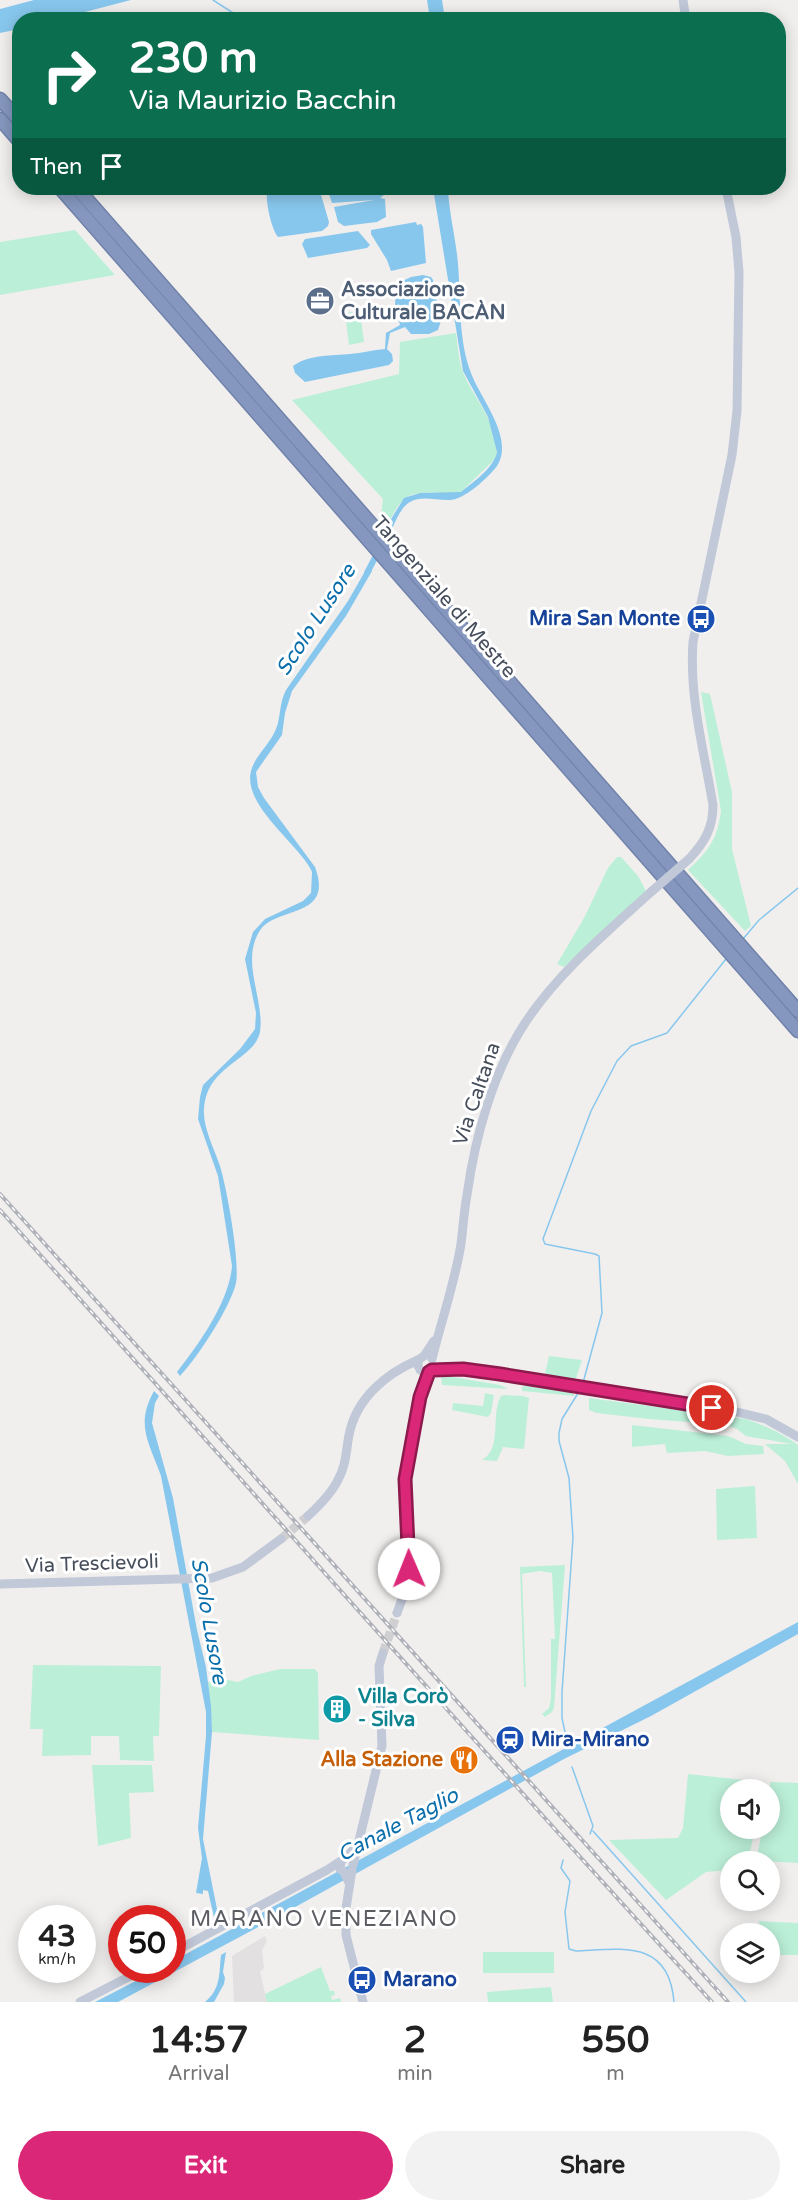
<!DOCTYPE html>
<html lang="en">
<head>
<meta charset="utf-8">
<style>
  body { margin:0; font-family:"Varela Round",sans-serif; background:#f2f2f2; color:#222; height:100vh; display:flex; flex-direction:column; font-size:22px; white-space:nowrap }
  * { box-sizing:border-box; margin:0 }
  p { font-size:20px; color:#767676 }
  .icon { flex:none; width:33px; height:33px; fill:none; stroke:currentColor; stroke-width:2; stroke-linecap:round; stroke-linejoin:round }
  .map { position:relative; height:2002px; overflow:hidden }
  .side { display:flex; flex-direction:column; background:#fff; flex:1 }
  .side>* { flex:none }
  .top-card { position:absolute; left:12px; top:12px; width:774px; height:183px; border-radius:24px; box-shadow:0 3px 15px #0003; background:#0b6e4f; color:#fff; overflow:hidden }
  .fabs { position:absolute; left:720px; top:1779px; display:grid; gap:12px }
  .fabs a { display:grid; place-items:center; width:60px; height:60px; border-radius:50%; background:#fff; box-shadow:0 3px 15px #0003; font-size:30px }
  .speed { position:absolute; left:18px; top:1905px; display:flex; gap:12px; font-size:30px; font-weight:700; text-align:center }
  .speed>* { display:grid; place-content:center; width:78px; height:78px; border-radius:50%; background:#fff; box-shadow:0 3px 15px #0003; line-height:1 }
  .speed small { font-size:15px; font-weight:400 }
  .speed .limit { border:9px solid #d22; background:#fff; color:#111 }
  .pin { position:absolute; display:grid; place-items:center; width:51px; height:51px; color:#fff; margin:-26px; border:3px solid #fff; border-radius:50%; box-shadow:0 2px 6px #0007 }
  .me { position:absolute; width:66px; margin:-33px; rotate:359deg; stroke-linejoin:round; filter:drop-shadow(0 0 4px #0008) }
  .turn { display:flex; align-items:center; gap:21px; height:126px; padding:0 18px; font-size:27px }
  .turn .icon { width:78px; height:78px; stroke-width:2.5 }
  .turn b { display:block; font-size:42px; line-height:51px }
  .then { display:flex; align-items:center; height:57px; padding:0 18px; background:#0003; gap:12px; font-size:22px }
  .eta { display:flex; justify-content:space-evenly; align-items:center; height:102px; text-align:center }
  .eta b { font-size:36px; font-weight:800; line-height:42px }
  .cta { display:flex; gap:12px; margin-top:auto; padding:12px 18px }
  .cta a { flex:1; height:69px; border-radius:36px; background:#db2777; color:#fff; font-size:24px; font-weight:800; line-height:69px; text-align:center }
  .cta a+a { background:#f2f2f2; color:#222 }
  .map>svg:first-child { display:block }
</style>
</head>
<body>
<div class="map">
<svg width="798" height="2002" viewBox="0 0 798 2002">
  <rect width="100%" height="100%" fill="#f1efee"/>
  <polygon fill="#e2e0e0" points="265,1936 267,1941 262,1950 264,1968 260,1972 267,2002 234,2002 232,1956"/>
  <g fill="#bcefd8">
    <polygon points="75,230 115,275 0,295 0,242"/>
    <polygon points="360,311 364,342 349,345 345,313"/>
    <path d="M 456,333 C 458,348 459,366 466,379 C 477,402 502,431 496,458 L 461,492 C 455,494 448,493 441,493 C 408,492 403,494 388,524 L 381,516 L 383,499 L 292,400 L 399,374 L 400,342 Z"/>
    <path d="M 701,692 L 710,694 L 732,792 L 732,849 L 751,926 L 745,931 L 688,870 C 709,850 717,840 721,811 Z"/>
    <polygon points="617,857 621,857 638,876 646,891 564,967 557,964 584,918 608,868"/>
    <polygon points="549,1356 582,1360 575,1381 545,1374"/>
    <polygon points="441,1375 500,1385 508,1389 442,1385"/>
    <polygon points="525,1386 571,1391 575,1396 522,1391 522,1387"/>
    <polygon points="485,1393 494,1395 491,1413 488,1417 452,1410 453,1403 483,1406"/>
    <path d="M 505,1395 L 523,1396 L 529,1398 L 524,1449 L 503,1447 L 497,1461 L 482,1460 C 503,1448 490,1415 501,1396 Z"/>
    <path d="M 589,1398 L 746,1419 C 766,1426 781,1433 798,1445 L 798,1484 L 785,1461 L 765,1444 L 792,1444 L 746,1436 L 737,1429 L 727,1425 L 649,1419 L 597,1413 L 589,1410 Z"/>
    <polygon points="632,1425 728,1436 746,1444 763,1446 764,1454 728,1456 705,1451 667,1453 665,1444 632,1447"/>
    <polygon points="755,1486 757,1538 717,1540 716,1489"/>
    <polygon points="565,1565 554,1707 552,1712 545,1717 542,1714 549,1708 551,1699 551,1639 555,1639 552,1573 539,1571 522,1574 526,1687 524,1687 520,1567"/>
    <polygon points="33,1665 161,1666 159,1736 153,1736 154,1761 120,1760 119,1736 91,1736 91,1755 42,1756 43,1729 30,1729"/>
    <polygon points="280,1669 315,1669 318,1673 319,1740 212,1732 208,1682 223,1679 238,1682 251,1676"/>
    <polygon points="92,1765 152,1765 154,1792 129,1793 131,1838 98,1846"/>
    <polygon points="688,1774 763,1782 762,1789 730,1790 730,1828 755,1829 748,1861 730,1862 730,1870 706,1872 666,1900 609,1840 678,1838 683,1828"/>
    <polygon points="770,1782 798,1783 798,1863 763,1861 757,1858 762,1829 770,1828"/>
    <polygon points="759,1921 798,1923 798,1955 770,1955 770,1934 761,1933"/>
    <rect x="483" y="1952" width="71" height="21"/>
    <polygon points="321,1967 330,1991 334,1991 335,1995 331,1996 332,2000 340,1998 341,2002 267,2002 265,1994"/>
    <polygon points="551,1987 553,2002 488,2002 487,1992"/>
  </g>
  <g fill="#88c7ed">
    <polygon points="34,0 131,0 58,19 20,20 19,29 0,33 0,9"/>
    <polygon points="427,0 442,0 445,19 430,19"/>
    <path d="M 268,188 L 319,188 L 329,222 L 328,226 L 322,231 L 278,237 C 271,229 264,197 268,188 Z"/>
    <polygon points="327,188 382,188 384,195 380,198 385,199 386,217 377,222 344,226 338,222 334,207 374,200 332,203"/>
    <path d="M 433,188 L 448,188 C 449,213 456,239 458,264 C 461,300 458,339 471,373 C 480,398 515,438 497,466 C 489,477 464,500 450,500 C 437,501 422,495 410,502 C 401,507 396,520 392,529 L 388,524 L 404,498 L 420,493 L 461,492 C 473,482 494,468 497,452 L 488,417 L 463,371 Z"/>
    <polygon points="416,222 417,225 421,224 423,227 426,263 391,271 387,260 371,234 371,230"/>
    <polygon points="358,231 370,245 367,248 308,258 302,244 305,239"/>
    <path d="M 423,275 L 431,277 L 433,280 L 441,321 L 438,330 L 429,334 L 411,334 L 405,327 L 390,333 L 387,349 L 392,354 L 393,361 L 389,365 L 305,382 L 295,373 L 293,366 C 310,354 332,356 350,354 C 362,353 373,350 385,349 L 386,333 L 400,325 L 395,305 L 396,284 L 411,277 Z"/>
    <path d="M 368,566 L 372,571 L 346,616 L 292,691 L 285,713 L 282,735 L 256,772 L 258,787 L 264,798 L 315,867 C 334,918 279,906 261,929 C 239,960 265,999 260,1032 C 255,1058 212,1065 205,1101 C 200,1123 213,1145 220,1166 C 227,1189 240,1261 236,1283 C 230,1308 198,1357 180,1376 L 177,1372 C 199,1344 229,1302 232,1266 L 218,1176 L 198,1119 L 200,1097 L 203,1085 L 240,1049 L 255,1029 L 256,1013 L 245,959 L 253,932 L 265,919 L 303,901 L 311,893 L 312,872 L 310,868 C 296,842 239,802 252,768 C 257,754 270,744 276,729 C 281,716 279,703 286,690 L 348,601 Z"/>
    <path d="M 154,1391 L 159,1396 L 155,1403 L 152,1423 L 173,1498 L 197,1630 L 206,1667 L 211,1706 L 212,1732 L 203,1839 L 220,1924 L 216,1926 L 208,1891 L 203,1890 L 203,1894 L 196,1893 L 202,1858 L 198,1828 L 206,1736 L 206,1712 L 161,1476 C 149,1442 135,1425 154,1391 Z"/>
    <polygon points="798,1622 798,1634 651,1716 564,1759 288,1911 118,2002 95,2002 157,1970 172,1970 173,1961"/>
    <path d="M 226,1952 L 223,1972 L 225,1978 L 224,1984 L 214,2002 L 205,2002 C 221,1989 219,1973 221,1955 Z"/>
  </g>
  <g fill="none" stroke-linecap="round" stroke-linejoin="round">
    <g stroke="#88c7ed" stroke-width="1.5">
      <polyline points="213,0 244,20"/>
      <polyline points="743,939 759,920 798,888"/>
      <polyline points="583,1383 602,1313 599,1256 595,1254 545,1244 543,1239 591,1111 617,1061 631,1046 667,1033 726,959"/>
      <polyline points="565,1732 562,1718 562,1692 573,1538 569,1478 559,1441 559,1433 562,1419 580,1390"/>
      <polyline points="572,1767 593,1826 590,1834"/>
      <polyline points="593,1831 746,2002"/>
      <path d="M 563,1860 L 561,1868 L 570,1881 L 565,1912 L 569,1949 L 576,1951 C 622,1949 669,1939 674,2002"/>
    </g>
    <polyline stroke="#88c7ed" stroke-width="6" points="367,573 379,550"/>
    <g stroke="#cfcfd1" stroke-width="9" stroke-dasharray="9 4.5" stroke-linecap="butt">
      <polyline points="281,1539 308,1516"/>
      <polyline points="383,1653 397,1613"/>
    </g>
    <g stroke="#7082aa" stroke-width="15">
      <g id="highway">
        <polyline points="0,99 20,121"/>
        <polyline points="0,119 20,142"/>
        <polyline points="60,188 798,1031"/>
        <polyline points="77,188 798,1011"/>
      </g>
    </g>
    <g stroke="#c1c8d8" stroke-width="9">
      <polyline points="683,0 686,20"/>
      <path d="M 689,859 C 705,842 713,828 713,805 C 704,751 689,697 693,642 L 732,455 L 737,411 L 739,272 L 736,237 L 726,188"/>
      <path d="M 432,1359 C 441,1322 455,1282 461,1244 C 463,1228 464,1211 467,1195 C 475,1137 493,1072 525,1023 C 558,973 607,932 651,892"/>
      <polyline points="418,1366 418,1360 424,1356 434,1341"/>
      <polyline points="420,1370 425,1373 432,1370 463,1369 733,1411 766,1419 798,1437"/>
      <path d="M 308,1516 C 320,1505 331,1494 338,1480 C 346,1466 346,1451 349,1435 C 356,1399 385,1374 418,1360"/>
      <polyline points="0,1584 212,1578 243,1567 281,1539"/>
      <polyline points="397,1613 405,1591 409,1569 405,1479 420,1397 429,1372"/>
      <polyline points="341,1861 340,1869 344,1872 349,1883"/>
      <polyline points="353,1865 382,1746 379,1666 383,1653"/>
      <polyline points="352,1870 346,1908 346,1935 363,2002"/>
      <polyline points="172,1953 327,1870 347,1857 356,1846"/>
      <polyline points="80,2002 142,1970"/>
    </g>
    <use href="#highway" stroke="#8597be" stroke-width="12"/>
    <g stroke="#b0b2b9" stroke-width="4">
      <g id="rail">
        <polyline points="0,1194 728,2002"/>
        <path d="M 0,1210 C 237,1474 472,1740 712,2002"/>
      </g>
    </g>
    <use href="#rail" stroke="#fff" stroke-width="1.5" stroke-dasharray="4.5" stroke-linecap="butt"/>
    <polyline stroke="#c1c8d8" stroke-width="9" points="651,892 689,859"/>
  </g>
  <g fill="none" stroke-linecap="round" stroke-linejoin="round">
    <g stroke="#8e194d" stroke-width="15">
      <polyline id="route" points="409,1569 405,1479 420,1397 429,1372 432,1370 463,1369 500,1374 712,1408"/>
    </g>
    <use href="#route" stroke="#db2777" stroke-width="10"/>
  </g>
  <defs>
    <g id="office-disc" transform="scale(1.5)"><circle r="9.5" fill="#5c6f8a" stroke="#fff"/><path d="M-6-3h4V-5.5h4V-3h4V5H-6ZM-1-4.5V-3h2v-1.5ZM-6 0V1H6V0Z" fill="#fff"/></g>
    <g id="bus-disc" transform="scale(1.5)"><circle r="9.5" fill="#1a4fb4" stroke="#fff"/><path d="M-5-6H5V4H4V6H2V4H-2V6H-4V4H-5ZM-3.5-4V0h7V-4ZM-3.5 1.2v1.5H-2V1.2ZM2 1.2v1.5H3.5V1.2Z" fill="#fff"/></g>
    <g id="building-disc" transform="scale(1.5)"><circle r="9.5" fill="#0f9aa8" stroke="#fff"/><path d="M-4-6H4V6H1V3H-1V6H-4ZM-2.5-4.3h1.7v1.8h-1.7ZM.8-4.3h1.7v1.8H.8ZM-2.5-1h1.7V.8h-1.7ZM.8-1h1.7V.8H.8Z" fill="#fff"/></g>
    <g id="station-disc" transform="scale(1.5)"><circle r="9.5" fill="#1a4fb4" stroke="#fff"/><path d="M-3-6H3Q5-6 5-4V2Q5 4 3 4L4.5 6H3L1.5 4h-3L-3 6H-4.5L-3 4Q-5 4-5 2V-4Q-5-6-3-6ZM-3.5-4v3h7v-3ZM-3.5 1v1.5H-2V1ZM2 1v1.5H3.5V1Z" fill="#fff"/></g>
    <g id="restaurant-disc" transform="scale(1.5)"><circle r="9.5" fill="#e8710a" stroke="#fff"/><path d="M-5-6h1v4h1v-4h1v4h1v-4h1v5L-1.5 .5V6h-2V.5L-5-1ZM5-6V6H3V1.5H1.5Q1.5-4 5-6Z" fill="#fff"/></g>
  </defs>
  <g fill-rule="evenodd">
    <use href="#office-disc" x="320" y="301"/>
    <use href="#bus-disc" x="701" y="619"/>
    <use href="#building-disc" x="337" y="1709"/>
    <use href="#station-disc" x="510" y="1740"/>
    <use href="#restaurant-disc" x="464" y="1760"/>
    <use href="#bus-disc" x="362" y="1980"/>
  </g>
  <g text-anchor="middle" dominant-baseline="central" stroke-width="6" stroke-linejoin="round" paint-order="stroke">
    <g font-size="20" font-weight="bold" fill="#4e5e75" stroke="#fff" text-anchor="start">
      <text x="341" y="290">Associazione<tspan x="341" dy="23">Culturale BACÀN</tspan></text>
    </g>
    <g font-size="20" fill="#464e5c" stroke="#fff">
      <text transform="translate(444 597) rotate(49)">Tangenziale di Mestre</text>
      <text transform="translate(477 1094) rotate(-71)">Via Caltana</text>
      <text transform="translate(92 1564) rotate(-2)">Via Trescievoli</text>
    </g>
    <g font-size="20" font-weight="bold" fill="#164399" stroke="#fff" text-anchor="start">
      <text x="680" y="619" text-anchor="end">Mira San Monte</text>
      <text x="531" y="1740">Mira-Mirano</text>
      <text x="383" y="1980">Marano</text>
    </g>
    <g font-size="20" font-weight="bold" fill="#0d838f" stroke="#fff" text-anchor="start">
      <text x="358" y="1697">Villa Corò<tspan x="358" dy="23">- Silva</tspan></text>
    </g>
    <g font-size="20" font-weight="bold" fill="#c56008" stroke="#fff" text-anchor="end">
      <text x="443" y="1760">Alla Stazione</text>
    </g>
    <g font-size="21" font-style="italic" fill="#0a6eab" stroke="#fff">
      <text transform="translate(316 620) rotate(-57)">Scolo Lusore</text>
      <text transform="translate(209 1621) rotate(80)">Scolo Lusore</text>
      <text transform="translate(398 1825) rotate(-28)">Canale Taglio</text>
    </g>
    <g font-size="22" letter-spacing="1.5" fill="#5b5d63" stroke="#fff">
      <text x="324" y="1919">MARANO VENEZIANO</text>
    </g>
  </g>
</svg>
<div class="fabs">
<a><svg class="icon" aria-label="sound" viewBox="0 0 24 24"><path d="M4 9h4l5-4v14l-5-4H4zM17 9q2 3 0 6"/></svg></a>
<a><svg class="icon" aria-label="search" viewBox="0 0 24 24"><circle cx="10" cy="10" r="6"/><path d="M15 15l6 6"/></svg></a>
<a><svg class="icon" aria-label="layers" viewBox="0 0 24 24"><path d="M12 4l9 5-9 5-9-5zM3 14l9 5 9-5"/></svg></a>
</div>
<div class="speed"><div>43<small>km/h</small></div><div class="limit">50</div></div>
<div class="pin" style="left:712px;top:1408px;background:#d93025"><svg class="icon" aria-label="arrive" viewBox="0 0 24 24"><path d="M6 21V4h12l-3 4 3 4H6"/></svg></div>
<svg class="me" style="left:409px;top:1569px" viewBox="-20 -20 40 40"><circle r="19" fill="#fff"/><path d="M0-13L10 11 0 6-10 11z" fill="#db2777"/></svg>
<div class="top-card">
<div class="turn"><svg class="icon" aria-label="right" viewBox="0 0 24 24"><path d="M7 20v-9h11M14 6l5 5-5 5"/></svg><div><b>230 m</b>Via Maurizio Bacchin</div></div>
<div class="then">Then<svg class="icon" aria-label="arrive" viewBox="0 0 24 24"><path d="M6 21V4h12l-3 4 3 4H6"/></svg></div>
</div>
</div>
<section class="side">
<div class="eta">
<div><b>14:57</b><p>Arrival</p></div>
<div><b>2</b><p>min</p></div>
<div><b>550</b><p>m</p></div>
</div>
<div class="cta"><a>Exit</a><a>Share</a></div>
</section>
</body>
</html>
